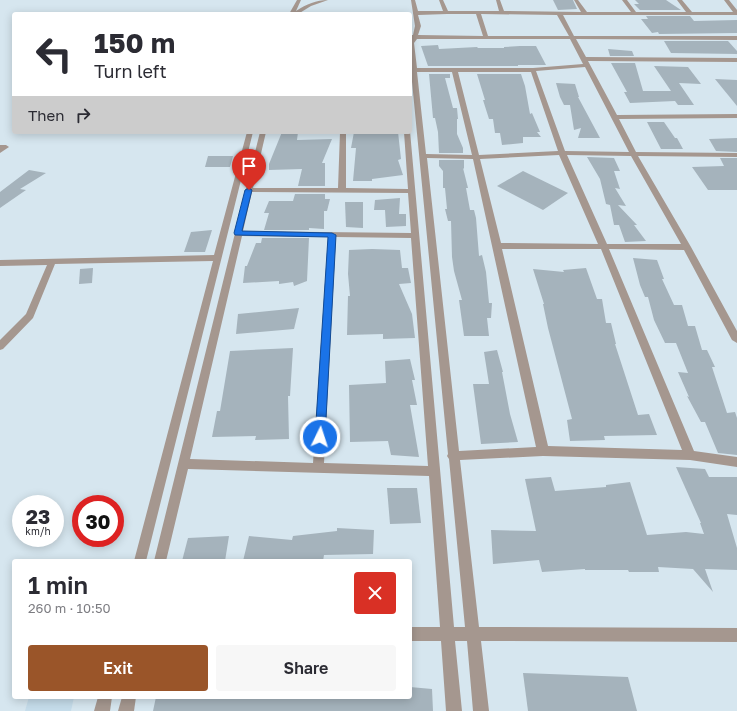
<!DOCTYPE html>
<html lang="en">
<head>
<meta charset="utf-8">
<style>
  body { margin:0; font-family:"Golos Text",sans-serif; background:#f7f7f7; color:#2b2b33; height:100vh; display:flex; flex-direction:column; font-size:15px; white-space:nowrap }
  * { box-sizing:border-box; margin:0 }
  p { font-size:13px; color:#7c7c81 }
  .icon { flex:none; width:22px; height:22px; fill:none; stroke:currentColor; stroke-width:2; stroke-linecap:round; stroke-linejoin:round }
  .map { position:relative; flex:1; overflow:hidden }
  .drawer { position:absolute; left:12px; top:559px; width:400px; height:140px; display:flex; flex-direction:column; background:#fff; border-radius:4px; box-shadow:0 2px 10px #0003 }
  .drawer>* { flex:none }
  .banner { position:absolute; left:12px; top:12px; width:400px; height:122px; border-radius:4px; box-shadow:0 2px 10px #0003; background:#fff; color:#2b2b33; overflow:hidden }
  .speed { position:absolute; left:12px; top:495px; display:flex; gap:8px; font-size:20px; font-weight:700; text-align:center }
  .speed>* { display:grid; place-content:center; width:52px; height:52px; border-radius:50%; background:#fff; box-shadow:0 2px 10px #0003; line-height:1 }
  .speed small { font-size:10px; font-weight:400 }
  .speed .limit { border:6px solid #d22; background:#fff; color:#111 }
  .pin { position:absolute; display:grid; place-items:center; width:34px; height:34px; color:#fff; margin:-41px -17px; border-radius:50% 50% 50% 0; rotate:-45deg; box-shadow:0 0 4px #0007 }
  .pin .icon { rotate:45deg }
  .me { position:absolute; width:44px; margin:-22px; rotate:4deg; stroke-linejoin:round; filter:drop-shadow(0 0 3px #0008) }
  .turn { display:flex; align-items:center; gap:14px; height:84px; padding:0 16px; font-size:18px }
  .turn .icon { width:52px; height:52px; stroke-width:2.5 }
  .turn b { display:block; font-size:28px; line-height:34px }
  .then { display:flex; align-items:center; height:38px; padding:0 16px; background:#0003; gap:8px; font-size:15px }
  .round { display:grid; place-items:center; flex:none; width:42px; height:42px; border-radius:4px; background:#f7f7f7 }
  .headline { display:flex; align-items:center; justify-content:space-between; height:68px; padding:0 16px }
  h1 { font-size:24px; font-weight:600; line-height:30px }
  .button { display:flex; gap:8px; margin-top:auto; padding:8px 16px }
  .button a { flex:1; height:46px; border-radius:4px; background:#9a5529; color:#fff; font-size:16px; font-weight:600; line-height:46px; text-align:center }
  .button a+a { background:#f7f7f7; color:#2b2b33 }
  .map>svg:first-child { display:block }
</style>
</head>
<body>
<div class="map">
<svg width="737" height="711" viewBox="0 0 737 711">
  <rect width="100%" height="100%" fill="#d6e6ef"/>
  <polygon fill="#c5dcea" points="29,697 74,697 71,711 25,711"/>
  <g fill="#a5b3bc">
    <polygon points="553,0 573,0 577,9 558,10"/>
    <polygon points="635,0 666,0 681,10 640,10 634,4 639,4"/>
    <polygon points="646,16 690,16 694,21 737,20 737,33 659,34 658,32 652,33 641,19 648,19"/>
    <polygon points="664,41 728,41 737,51 737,54 671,53"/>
    <polygon points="438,45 439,49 477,47 478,48 504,48 504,47 520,46 536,46 546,65 518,65 518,66 428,66 421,46"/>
    <polygon points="608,49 632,51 634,56 610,56"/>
    <polygon points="611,63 635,63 643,91 671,91 654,66 688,67 701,84 679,83 694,105 678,105 675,101 630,103 624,92 627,92"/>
    <polygon points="429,74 450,74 450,78 445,78 453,108 457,108 458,119 457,119 457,134 463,148 463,153 439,153 438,132 435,118 433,118"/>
    <polygon points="477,74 521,74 525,86 530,114 532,113 540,132 537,132 541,137 523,137 523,143 502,145 500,133 495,133 493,119 489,119 483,100 485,100"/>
    <polygon points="715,79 737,80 737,106"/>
    <polygon points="556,83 575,84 579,97 578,97 600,138 578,138 581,128 574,130 570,105 564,105 560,97"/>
    <polygon points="647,122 664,122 675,138 677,138 683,149 661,149"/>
    <polygon points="282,132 298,132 297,140 332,139 322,163 325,163 325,186 298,186 302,169 269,170 269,164"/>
    <polygon points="354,132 398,132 401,159 398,160 403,175 372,179 372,181 353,181 356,148 351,148"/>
    <polygon points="737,138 737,152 716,151 709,139"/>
    <polygon points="208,156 233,156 230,167 205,167"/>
    <polygon points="587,157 614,158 620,171 614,171 620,189 615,188 626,206 618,205 637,225 634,225 646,241 625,242 619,225 614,225 610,205 606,204 600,179"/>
    <polygon points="720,158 737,158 737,190 708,190 692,167 724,166"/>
    <polygon points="439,160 464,160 464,169 463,168 468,188 466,188 470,210 474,210 476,218 479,256 482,255 486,272 489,303 492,303 491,318 487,318 489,336 464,336 459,300 462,300 454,271 452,257 451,221 448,221 445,209 447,209 445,188 443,188 443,171 439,166"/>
    <polygon points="29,170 46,173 20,189 26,190 0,208 0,192"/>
    <polygon points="523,171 568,193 543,210 497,186"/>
    <polygon points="295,194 325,194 325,199 330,199 327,211 324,211 324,229 309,228 309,230 264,230 269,213 264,213 269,201 293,201"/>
    <polygon points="400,198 399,214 406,214 406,226 386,227 385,210 374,210 375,200"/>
    <polygon points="345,202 363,202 363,228 346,227"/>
    <polygon points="212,230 205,252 184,252 191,232"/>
    <polygon points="262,238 309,238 307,281 294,286 293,282 279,284 279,281 243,283 245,266 247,266 256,243 261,243"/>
    <polygon points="372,249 400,250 402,268 408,268 411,283 399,284 412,314 415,338 383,339 383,334 347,335 348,296 350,296 348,274 349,250"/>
    <polygon points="633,258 657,260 664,279 662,279 674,305 682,305 688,326 695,326 702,350 707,350 715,367 712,367 727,413 735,412 737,418 737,455 718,453 705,422 701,422 687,396 689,397 678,372 688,373 676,343 665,343 654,320 648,297 645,297 640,285"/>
    <polygon points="93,268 92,283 79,284 80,269"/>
    <polygon points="586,268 597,299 602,299 606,323 611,323 616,344 615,344 638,415 649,414 657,435 604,436 605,440 570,441 567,420 572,419 548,328 543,304 544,304 533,269 564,272 563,270"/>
    <polygon points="299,308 294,329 236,334 238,314"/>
    <polygon points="293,348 290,396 288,396 289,439 255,440 256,436 212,437 217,411 220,411 230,351"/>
    <polygon points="497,350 503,372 502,372 510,414 518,442 481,444 473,384 489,384 484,352"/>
    <polygon points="410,359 415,380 412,380 417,405 410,405 419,457 391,455 388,441 350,442 349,385 386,383 385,361"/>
    <polygon points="676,467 705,469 709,477 737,477 737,515 727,514 737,548 737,570 705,569 713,592 693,569 658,567 659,572 629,572 628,570 585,570 585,569 542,572 539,560 493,564 491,530 536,531 525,479 551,477 555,491 606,487 606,485 630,482 647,535 686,532 704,534 700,523 701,523"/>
    <polygon points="387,488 417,488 421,523 390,524"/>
    <polygon points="337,528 374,530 373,554 324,555 323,561 243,561 249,536 292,540 293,536 337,531"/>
    <polygon points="229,536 225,561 182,561 188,538"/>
    <polygon points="523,673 628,677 637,711 528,711"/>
    <polygon points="410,687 432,689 433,711 153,711 156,697 410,697"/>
  </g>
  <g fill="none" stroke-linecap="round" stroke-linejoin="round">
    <g fill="#a5978f" fill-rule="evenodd">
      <path d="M 297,0 L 301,0 L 296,11 C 307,4 316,0 328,0 L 311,6 L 298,14 L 289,14 Z"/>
      <path d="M 411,0 L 415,0 L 418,11 L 443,11 L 439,0 L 443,0 L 448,11 L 499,11 L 496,0 L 500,0 L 504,11 L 581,12 L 574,0 L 578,0 L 587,12 L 631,12 L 622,0 L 627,0 L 636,12 L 686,12 L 677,0 L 682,0 L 692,12 L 733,12 L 724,0 L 729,0 L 737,10 L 737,15 L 563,15 L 574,36 L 737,36 L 737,40 L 576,39 L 586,57 L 737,58 L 737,62 L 588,61 L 617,115 L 737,114 L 737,118 L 619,119 L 636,152 L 737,153 L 737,157 L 638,156 L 691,247 L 737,331 L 737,343 L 732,340 L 684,250 L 609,249 L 694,451 L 737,457 L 737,467 L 690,460 L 543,456 L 460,460 L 479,627 L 737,628 L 737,642 L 481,641 L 489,711 L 473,711 L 467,641 L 455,641 L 462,711 L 446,711 L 441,641 L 410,641 L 410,627 L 440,627 L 429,476 L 188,469 L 166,561 L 154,561 L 260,132 L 266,132 L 253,188 L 338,188 L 340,132 L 346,132 L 346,188 L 408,189 L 404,132 L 410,131 L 454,627 L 465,627 L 449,459 L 447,456 L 448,454 L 410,61 L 410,35 L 413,35 L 415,26 ZM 447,14 L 476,14 L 483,36 L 418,35 L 421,26 L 418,15 ZM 481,14 L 557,15 L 569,36 L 488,36 ZM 417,39 L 570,39 L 583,64 L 533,68 L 417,68 L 414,43 ZM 585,67 L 629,152 L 565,151 L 536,71 ZM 417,72 L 452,72 L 472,155 L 426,154 ZM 458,72 L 531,72 L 558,151 L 479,155 ZM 559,155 L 598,244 L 501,243 L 480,159 ZM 567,155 L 631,156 L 681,244 L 607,244 ZM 427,158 L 473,159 L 536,447 L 459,451 ZM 252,192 L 408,193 L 411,233 L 243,231 ZM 242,236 L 328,237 L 313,463 L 190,459 ZM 336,237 L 411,238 L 428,466 L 324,463 ZM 502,249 L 601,249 L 682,450 L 548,446 Z"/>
      <polygon points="247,132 253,132 146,561 134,561 213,261 55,264 33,318 3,349 0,350 0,340 26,314 47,265 0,266 0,260 214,255"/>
      <polygon points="0,145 6,145 9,147 0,153"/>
      <polygon points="98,697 112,697 110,711 94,711"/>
      <polygon points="122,697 136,697 134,711 118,711"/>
    </g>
  </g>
  <polygon fill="#1a73e8" stroke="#114b97" points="249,188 252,190 242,231 332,233 336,235 325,437 323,440 320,441 316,440 315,437 328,237 235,235 234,233 245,190"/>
</svg>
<div class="speed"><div>23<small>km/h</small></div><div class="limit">30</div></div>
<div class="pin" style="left:249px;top:190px;background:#d93025"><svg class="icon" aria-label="arrive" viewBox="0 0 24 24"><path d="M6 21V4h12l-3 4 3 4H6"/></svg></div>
<svg class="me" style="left:320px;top:437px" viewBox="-20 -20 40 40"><circle r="17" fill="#1a73e8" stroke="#fff" stroke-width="3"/><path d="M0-11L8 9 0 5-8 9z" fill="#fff"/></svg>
<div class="banner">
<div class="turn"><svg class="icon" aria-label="left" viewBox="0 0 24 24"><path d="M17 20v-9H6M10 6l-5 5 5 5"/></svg><div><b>150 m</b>Turn left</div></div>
<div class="then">Then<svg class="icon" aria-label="right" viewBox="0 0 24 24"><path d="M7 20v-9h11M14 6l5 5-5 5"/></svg></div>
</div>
<section class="drawer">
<div class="headline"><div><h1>1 min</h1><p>260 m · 10:50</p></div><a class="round" style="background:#d93025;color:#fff"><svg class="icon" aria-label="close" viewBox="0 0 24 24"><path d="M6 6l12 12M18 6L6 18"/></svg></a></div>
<div class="button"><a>Exit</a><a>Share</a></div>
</section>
</div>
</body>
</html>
